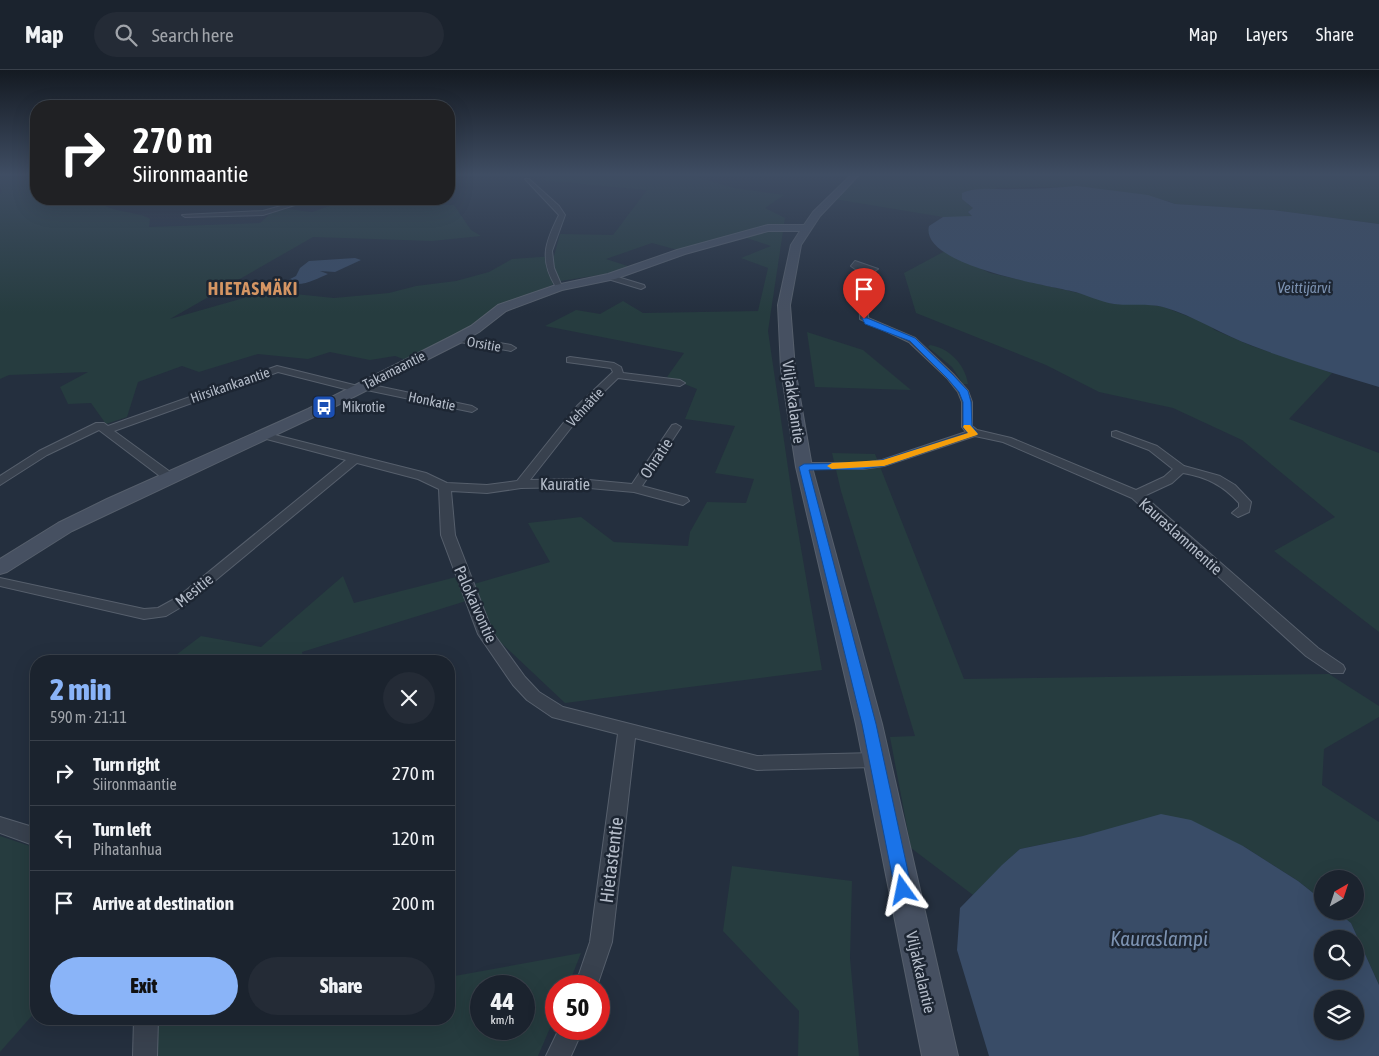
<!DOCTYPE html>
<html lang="en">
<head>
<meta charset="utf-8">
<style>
  body { margin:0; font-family:"Asap Condensed",sans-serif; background:#242b36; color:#f1f3f6; height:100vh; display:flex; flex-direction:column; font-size:19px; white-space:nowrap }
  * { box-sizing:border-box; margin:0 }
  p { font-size:16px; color:#a0a4aa }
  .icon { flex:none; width:28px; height:28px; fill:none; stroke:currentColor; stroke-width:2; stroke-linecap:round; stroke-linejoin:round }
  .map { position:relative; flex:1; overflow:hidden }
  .side { position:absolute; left:30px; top:585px; width:425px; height:370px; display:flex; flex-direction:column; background:#1b232e; border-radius:20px; box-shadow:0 5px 20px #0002,0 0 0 1px #39404a }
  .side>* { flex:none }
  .top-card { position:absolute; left:30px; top:30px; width:425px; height:105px; border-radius:20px; box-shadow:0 5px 20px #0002,0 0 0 1px #39404a; background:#202124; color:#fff; overflow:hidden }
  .needle { width:32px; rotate:39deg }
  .fabs { position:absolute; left:1314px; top:800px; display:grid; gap:10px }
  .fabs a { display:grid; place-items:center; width:50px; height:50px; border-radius:50%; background:#1b232e; box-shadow:0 5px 20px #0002,0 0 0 1px #39404a; font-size:25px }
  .speed { position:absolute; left:470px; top:905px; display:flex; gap:10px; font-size:25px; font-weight:700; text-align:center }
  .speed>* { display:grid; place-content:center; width:65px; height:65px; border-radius:50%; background:#1b232e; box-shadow:0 5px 20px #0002,0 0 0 1px #39404a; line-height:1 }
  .speed small { font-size:12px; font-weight:400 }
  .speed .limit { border:8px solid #d22; background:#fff; color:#111 }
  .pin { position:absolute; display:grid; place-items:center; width:42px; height:42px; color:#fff; margin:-51px -21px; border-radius:50% 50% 50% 0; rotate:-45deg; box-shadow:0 0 5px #0007 }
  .pin .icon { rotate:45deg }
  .me { position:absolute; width:55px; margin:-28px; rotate:348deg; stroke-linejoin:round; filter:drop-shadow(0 0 4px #0008) }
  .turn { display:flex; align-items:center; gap:18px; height:105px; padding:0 20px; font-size:22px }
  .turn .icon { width:65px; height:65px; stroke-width:2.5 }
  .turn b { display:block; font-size:35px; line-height:42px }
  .round { display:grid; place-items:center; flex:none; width:52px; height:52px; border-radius:26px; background:#242b36 }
  .overview { display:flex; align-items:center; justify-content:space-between; height:85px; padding:0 20px }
  h1 { font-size:30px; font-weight:800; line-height:38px; color:#8ab4f8 }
  .button { display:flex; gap:10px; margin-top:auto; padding:10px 20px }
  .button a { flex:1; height:58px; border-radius:30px; background:#8ab4f8; color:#111; font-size:20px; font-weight:800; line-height:58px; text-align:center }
  .button a+a { background:#242b36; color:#f1f3f6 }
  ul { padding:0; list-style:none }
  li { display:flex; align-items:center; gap:15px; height:65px; padding:0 20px; border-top:1px solid #39404a }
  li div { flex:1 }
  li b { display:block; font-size:19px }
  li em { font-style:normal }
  header { display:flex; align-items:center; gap:30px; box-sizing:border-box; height:70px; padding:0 25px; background:#1b232e; border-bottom:1px solid #39404a }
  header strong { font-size:24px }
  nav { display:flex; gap:28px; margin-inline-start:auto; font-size:18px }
  .search { width:350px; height:45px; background:#242b36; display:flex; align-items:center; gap:12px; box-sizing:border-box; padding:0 18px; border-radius:28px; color:#a0a4aa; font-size:19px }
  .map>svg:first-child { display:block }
</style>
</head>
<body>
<header>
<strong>Map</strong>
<div class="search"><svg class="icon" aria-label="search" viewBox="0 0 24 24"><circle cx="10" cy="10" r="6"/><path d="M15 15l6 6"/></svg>Search here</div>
<nav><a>Map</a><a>Layers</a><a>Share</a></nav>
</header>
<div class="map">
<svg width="1379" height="986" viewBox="0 0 1379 986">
  <rect width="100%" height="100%" fill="#242f3e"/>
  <g fill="#263c3f" fill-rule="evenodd">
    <path d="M 0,105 L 36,105 L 36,129 L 116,129 L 105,136 C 120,143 140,142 150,149 L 149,157 L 260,153 L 272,142 L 288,139 L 312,142 L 350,129 L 394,129 L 384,134 L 454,135 L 471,160 L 481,166 L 432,171 L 313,167 L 170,249 L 258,224 L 285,223 L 334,228 L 389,223 L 416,216 L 456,211 L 489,202 L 512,189 L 554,186 L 560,164 L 613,165 L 647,120 L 540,110 L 551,105 L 691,105 L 734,118 L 784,125 L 765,138 L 785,148 L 768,261 L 793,432 L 822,600 L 565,633 L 497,569 L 479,527 L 302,582 L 304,591 L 168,591 L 201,566 L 261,577 L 343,506 L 354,533 L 468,504 L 474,514 L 550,492 L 528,453 L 581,447 L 614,472 L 688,476 L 690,462 L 707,432 L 746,433 L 754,409 L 715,403 L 735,356 L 685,349 L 697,319 L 667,307 L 684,283 L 545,256 L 576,240 L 600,244 L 623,231 L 643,243 L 758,241 L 768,198 L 741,188 L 771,176 L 741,166 L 685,182 L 652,173 L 606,189 L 637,199 L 561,211 L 490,242 L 465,263 L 406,290 L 395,286 L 370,290 L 330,282 L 308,289 L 258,284 L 199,302 L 182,296 L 138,312 L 127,347 L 106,354 L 91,333 L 68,334 L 60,317 L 88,302 L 9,305 L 0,309 L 0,124 L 2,121 L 0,117 Z"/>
    <polygon points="862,105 1379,105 1379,154 1273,140 1175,134 1168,131 1065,117 1033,117 996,118 967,134 973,138 968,143 972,146 970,147 943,147 834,129"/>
    <polygon points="945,181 990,203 1092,226 1113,234 1146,234 1164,237 1208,254 1215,260 1252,276 1332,303 1289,349 1379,383 1379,562 1274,481 1335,447 1242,370 1173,338 1099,322 1046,295 916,243 904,203"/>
    <polygon points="807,262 863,280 911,320 815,317"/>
    <path d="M 930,275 C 949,278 965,294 968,314 L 963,314 L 952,297 L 928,277 Z"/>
    <polygon points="832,383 875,384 964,609 1329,604 1379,636 1379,647 1324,679 1322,715 1379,752 1379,915 1351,853 1336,841 1355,841 1355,809 1322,809 1322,830 1298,811 1243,776 1083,766 1020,779 973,825 911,778 890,667 915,666 841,421"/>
    <polygon points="0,766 36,778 36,941 0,982"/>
    <polygon points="732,796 852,811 850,888 859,986 798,986 799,941 723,861"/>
    <path d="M 581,883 L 568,916 L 556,916 L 556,944 L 538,986 L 149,986 L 138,949 L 449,949 L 449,907 ZM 481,916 L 524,916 L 524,959 L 481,959 Z"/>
  </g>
  <g fill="#394c67" fill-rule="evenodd">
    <path d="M 1077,116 L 1148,125 L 1175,134 L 1273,140 L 1379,154 L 1379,317 C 1337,304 1294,292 1253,276 C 1222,265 1195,246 1163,237 C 1147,233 1131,236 1114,234 C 1100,232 1085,224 1071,221 C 1046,215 919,195 929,156 L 943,147 L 972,146 L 968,142 L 973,138 L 962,129 L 962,123 C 980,116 994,120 1012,119 C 1034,119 1055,118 1077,116 Z"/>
    <path d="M 355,188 L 361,190 L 335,202 L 320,201 L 328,204 C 316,209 300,219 286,211 L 296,206 L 300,198 L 309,191 Z"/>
    <path d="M 1161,744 L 1191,750 L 1243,776 L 1298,811 L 1322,830 L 1322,841 L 1336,841 L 1351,853 L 1379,915 L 1379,986 L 989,986 L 957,880 L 960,838 L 1002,795 L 1020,779 L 1083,766 ZM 1322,869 L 1355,869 L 1355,901 L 1322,901 ZM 1322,929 L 1355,929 L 1355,961 L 1322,961 Z"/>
  </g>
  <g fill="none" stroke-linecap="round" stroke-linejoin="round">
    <g stroke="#565f6c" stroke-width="2">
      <g id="street">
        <path d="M 525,109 L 529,109 L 559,136 L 565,145 L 552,181 L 554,198 L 563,219 L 556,217 C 539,189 545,173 559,145 Z"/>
        <polygon points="191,129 199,129 185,135 180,134"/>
        <polygon points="306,129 314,129 263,145 185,147 182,145 263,141"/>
        <path d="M 855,191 L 878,199 L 869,204 L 867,214 L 868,248 L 915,268 L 953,304 L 968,321 L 972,332 L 972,356 L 977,360 L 1011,368 L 1136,420 L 1164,407 L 1173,399 L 1149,380 L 1112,366 L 1112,362 L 1116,361 L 1157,376 L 1184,396 L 1220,406 L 1235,415 L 1251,432 L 1249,442 L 1238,447 L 1232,443 L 1239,437 L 1239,433 C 1223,415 1206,407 1183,403 L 1172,413 L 1144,426 L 1318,578 L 1343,595 L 1345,599 L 1343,603 L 1331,603 L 1306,586 L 1132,428 L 1003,372 L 975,366 L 884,396 L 863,399 L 800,399 L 800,395 L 804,393 L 863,393 L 882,390 L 966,362 L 962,357 L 962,332 L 958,322 L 947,308 L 909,272 L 860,249 L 859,214 L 862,204 L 851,196 Z"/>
        <polygon points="611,205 644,215 645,217 641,219 608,209 608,205"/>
        <polygon points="457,266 511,275 516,278 511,281 454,271 453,269"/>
        <polygon points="570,287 614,293 621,297 623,303 680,310 685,313 680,316 618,308 585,340 530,410 578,409 632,414 672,355 676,354 681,357 642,416 687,428 689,431 683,435 634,422 578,417 521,418 487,423 451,421 455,465 493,563 525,607 539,622 563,637 757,686 875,683 881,685 884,690 881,695 875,697 757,700 635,668 612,872 597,916 575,916 590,872 618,664 552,647 527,630 513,615 478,564 441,465 439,419 418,409 357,393 188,533 166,546 144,549 0,516 0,508 144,539 158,538 178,527 346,390 259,367 258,365 263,362 426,403 447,413 487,415 517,411 577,336 613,302 611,298 567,292 567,288"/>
        <polygon points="277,296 358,316 363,313 472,336 477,339 472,342 362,319 357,322 278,302 114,361 173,404 175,407 173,410 165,410 99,360 47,385 0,415 0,406 39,381 96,353 104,353 108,356"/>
        <polygon points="0,747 36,758 36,776 0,763"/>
        <polygon points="134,949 158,949 157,986 133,986"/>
        <polygon points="559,959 583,959 571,986 546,986"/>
      </g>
    </g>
    <g stroke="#565f6c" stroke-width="2">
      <polygon id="secondary" points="851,105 859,105 820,146 801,175 790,235 795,299 812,397 882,654 958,986 922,986 856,654 796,397 781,299 778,235 791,175 800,161 768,161 685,184 615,209 562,220 506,241 479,262 462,272 318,345 72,461 7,502 0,504 0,489 58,453 107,429 308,339 452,266 471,256 498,235 556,215 608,204 677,180 768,155 804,155 813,142"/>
    </g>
    <use href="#street" fill="#38414e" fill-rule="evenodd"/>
    <use href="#secondary" fill="#465061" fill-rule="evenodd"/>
  </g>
  <linearGradient id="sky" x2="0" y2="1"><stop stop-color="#141a22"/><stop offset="0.43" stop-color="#3f4d63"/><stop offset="1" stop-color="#3f4d63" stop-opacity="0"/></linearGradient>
  <rect width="1379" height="243" fill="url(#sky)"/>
  <polygon fill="#1a73e8" stroke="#114b97" points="862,248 867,248 915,268 953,305 968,321 971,332 972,356 978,364 884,396 863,399 809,400 876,654 912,820 909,825 903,828 897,825 895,820 862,654 799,397 804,394 863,393 882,390 968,363 963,357 963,332 959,322 947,308 910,271 865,254"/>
  <polygon fill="#f59e0b" points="964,355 970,355 978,364 977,365 884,396 832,399 827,396 832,393 883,390 968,363 963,357"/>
  <defs>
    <g id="bus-square" transform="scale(1.25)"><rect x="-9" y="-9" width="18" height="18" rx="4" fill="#1a4fb4" stroke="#1d2633"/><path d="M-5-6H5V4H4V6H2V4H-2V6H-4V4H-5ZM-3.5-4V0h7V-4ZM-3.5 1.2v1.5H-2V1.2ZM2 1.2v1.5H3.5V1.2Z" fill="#fff"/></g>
  </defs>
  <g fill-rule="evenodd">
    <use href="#bus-square" x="324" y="337"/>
  </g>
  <g text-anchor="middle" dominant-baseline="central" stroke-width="5" stroke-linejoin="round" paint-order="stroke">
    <g font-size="14" fill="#b4bcc9" stroke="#1d2633">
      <text transform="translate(484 274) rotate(10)">Orsitie</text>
      <text transform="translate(394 300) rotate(-27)">Takamaantie</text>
      <text transform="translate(230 315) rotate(-19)">Hirsikankaantie</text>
      <text transform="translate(432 331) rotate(12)">Honkatie</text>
      <text transform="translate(585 337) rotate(-47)">Vehnätie</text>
    </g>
    <g font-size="14" fill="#b4bcc9" stroke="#1d2633" text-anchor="start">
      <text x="342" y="337">Mikrotie</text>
    </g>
    <g font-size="15" font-style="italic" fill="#7c92b1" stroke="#1d2633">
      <text x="1304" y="217">Veittijärvi</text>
    </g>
    <g font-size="16" fill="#b4bcc9" stroke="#1d2633">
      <text transform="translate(794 332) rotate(82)">Viljakkalantie</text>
      <text transform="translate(656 388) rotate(-56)">Ohratie</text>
      <text x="565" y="414">Kauratie</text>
      <text transform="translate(1181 466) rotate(42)">Kauraslammentie</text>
      <text transform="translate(194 520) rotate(-39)">Mesitie</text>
      <text transform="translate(476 534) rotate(66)">Palokaivontie</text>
      <text transform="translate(921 902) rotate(77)">Viljakkalantie</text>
    </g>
    <g font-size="18" font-weight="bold" letter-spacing="1" fill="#d59563" stroke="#1d2633">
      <text x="253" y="218">HIETASMÄKI</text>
    </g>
    <g font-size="19" fill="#b4bcc9" stroke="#1d2633">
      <text transform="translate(611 790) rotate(-83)">Hietastentie</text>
    </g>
    <g font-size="21" font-style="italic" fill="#7c92b1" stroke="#1d2633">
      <text x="1159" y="868">Kauraslampi</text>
    </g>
  </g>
</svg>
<div class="fabs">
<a><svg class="needle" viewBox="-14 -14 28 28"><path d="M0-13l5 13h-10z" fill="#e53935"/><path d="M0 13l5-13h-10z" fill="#a0a4aa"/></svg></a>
<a><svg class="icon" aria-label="search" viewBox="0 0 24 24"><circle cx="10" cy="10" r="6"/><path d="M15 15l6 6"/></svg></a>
<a><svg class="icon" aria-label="layers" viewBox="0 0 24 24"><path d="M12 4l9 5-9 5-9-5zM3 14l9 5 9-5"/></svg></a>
</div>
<div class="speed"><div>44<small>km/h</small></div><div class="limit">50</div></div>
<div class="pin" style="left:864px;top:249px;background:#d93025"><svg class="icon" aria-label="arrive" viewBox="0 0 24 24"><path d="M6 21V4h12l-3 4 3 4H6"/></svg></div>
<svg class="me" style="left:903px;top:820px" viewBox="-20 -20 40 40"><path d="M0-17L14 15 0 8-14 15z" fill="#1a73e8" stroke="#fff" stroke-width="4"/></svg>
<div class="top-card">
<div class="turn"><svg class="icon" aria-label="right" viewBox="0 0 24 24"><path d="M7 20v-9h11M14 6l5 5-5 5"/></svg><div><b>270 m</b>Siironmaantie</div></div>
</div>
<section class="side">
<div class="overview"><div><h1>2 min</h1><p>590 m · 21:11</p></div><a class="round"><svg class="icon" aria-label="close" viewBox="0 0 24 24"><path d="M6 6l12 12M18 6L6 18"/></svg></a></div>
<ul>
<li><svg class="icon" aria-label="right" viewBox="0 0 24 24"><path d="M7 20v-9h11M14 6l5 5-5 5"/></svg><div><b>Turn right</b><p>Siironmaantie</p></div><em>270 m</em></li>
<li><svg class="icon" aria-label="left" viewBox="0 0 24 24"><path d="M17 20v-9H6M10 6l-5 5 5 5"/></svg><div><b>Turn left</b><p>Pihatanhua</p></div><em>120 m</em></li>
<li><svg class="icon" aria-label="arrive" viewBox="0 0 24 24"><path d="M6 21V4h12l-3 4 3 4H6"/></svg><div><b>Arrive at destination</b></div><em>200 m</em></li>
</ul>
<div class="button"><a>Exit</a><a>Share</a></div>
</section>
</div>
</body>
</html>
